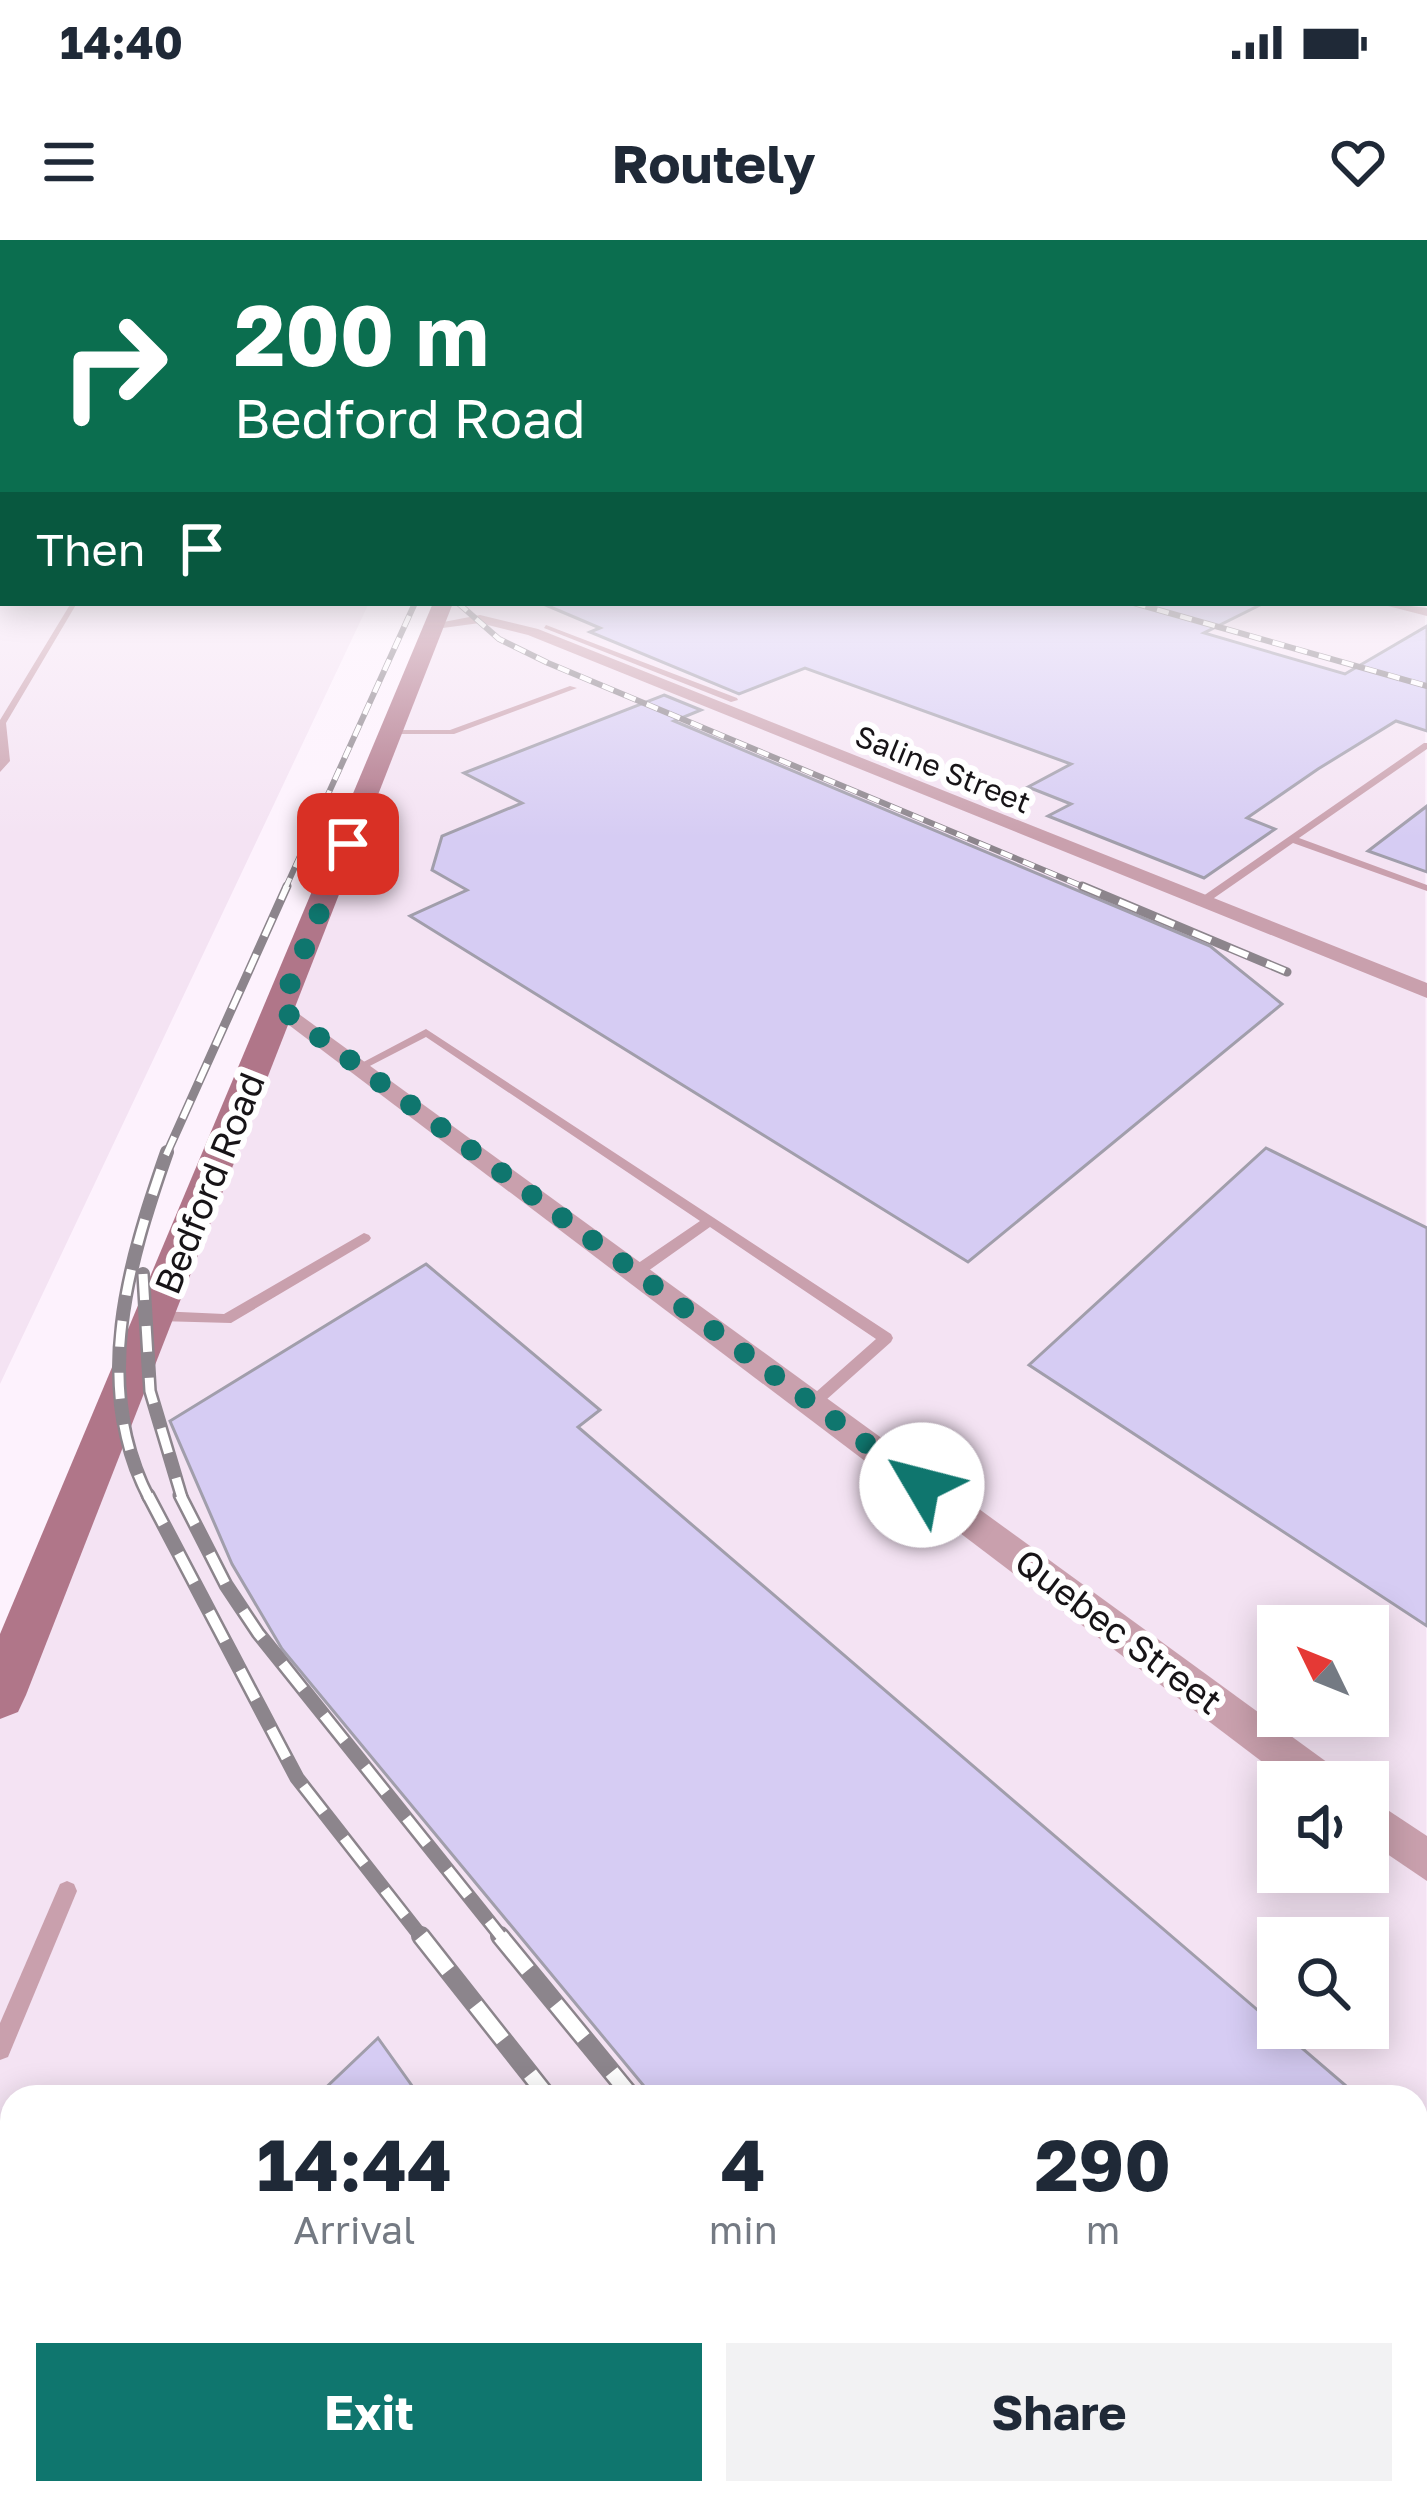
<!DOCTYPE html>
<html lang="en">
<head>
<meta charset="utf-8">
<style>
  body { margin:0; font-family:"Golos Text",sans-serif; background:#f2f2f3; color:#1f2937; height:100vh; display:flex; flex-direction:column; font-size:45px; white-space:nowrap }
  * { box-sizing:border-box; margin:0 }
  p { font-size:39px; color:#747a83 }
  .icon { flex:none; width:66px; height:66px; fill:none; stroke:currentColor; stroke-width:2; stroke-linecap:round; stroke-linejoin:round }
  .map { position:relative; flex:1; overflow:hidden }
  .drawer { position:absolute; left:0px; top:1845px; width:1428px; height:420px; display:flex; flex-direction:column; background:#fff; border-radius:36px 36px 0 0; box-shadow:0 6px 30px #0003 }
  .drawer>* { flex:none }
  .top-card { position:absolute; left:0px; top:0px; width:1428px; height:366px; box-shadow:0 6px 30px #0003; background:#0b6e4f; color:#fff; overflow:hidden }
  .needle { width:78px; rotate:313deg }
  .buttons { position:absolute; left:1257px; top:1365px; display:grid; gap:24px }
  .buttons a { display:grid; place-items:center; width:132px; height:132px; border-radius:0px; background:#fff; box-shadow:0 6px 30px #0003; font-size:60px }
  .pin { position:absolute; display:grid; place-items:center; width:102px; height:102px; color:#fff; margin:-51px; border-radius:24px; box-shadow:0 6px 18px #0006 }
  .me { position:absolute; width:132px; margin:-66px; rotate:307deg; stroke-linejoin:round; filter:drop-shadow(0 0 9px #0008) }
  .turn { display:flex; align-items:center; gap:42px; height:252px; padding:0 36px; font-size:54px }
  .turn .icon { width:156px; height:156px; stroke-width:2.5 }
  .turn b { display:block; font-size:84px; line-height:102px }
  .then { display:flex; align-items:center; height:114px; padding:0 36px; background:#0003; gap:24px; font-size:45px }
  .eta { display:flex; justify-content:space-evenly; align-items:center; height:204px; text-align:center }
  .eta b { font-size:72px; font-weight:700; line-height:84px }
  .cta { display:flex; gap:24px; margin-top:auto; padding:24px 36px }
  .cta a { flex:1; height:138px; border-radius:0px; background:#0f766e; color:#fff; font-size:48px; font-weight:700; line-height:138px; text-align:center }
  .cta a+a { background:#f2f2f3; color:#1f2937 }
  .status { display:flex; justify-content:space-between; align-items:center; height:84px; padding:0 60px; background:#fff; direction:ltr }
  .status svg { height:33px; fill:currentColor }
  header { display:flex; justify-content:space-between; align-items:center; height:156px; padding:0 36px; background:#fff; font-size:54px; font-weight:700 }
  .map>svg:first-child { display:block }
</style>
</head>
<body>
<div class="status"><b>14:40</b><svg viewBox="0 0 49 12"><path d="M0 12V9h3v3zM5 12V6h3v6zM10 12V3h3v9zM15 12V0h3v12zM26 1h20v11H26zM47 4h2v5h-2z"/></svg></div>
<header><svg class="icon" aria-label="menu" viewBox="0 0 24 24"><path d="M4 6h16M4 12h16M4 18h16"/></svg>Routely<svg class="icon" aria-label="heart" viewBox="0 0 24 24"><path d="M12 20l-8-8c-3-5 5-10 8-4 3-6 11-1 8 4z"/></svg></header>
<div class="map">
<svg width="1427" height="2265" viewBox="0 0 1427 2265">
  <rect width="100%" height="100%" fill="#fdf2fd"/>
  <g fill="#f4e3f3" fill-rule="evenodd">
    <polygon points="0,281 3,363 369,363 0,1144"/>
    <path d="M 1425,281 L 1427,2265 L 0,2265 L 0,1427 L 443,363 L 1425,363 ZM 1278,1386 L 1368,1386 L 1368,1476 L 1278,1476 ZM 1278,1542 L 1368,1542 L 1368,1632 L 1278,1632 ZM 1278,1698 L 1368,1698 L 1368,1788 L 1278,1788 ZM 12,1857 L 1416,1857 L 1416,2253 L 12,2253 Z"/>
  </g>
  <g fill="#d6ccf3" stroke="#a19eab" stroke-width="3">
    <polygon points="541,363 1264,363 1204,393 1345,434 1427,386 1427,491 1396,481 1318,529 1247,578 1275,589 1204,638 1048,576 1071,564 1028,547 1071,524 805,428 739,454 590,392 600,388"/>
    <polygon points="664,455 701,470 674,481 1210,706 1282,764 968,1022 410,676 467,650 432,630 442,596 522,563 464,533"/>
    <polygon points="1427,566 1427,632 1368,611"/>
    <polygon points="1266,908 1427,988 1427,1386 1029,1125"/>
    <polygon points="426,1024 600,1170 578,1187 1359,1857 653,1857 282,1409 232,1324 170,1181"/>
    <polygon points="378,1798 420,1857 316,1857"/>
  </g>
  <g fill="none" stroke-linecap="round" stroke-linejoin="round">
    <g fill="#c9a0ad" fill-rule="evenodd">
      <polygon points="71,363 77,363 6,483 10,521 0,532 0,480"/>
      <polygon points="546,385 737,458 738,460 731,462 544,388"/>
      <polygon points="570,446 577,448 454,494 393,494 389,492 393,490 450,490"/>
      <polygon points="1424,503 1427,503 1427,509 1299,598 1427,645 1427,651 1293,603 1204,665 1196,665 1196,661"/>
      <polygon points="426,789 891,1094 893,1098 891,1102 817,1168 807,1168 804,1164 807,1160 876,1099 710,987 641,1036 631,1036 629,1032 631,1028 700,981 426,797 364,829 356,829 354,827"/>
      <polygon points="364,993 369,995 371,998 369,1001 231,1083 158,1081 151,1076 158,1071 224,1074"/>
      <polygon points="67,1641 74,1644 77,1651 8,1817 0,1820 0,1783 60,1644"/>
    </g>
    <g fill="#c9a0ad" fill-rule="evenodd">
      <polygon points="1386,363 1427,368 1427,376 1388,366"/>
      <polygon points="480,375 538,389 1427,743 1427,758 528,395 480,383 435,389 428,385"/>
      <polygon points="281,761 1335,1528 1340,1542 1289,1542 273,773 270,768"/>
      <polygon points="1368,1557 1427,1596 1427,1641 1368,1601"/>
    </g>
    <polygon fill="#b07689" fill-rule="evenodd" points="433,363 453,363 26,1455 18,1472 0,1479 0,1394"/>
    <g stroke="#8c858c" stroke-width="6">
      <g id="rail-far4">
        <polyline points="458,363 499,399 548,423 1089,649"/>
        <polyline points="1134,363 1427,446"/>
        <polyline points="285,649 415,363"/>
      </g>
    </g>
    <g stroke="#8c858c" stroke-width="9">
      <g id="rail-far3">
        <polyline points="1082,646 1287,732"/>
        <polyline points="166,915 287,646"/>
      </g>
    </g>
    <g stroke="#8c858c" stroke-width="14">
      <g id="rail-far2">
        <polyline points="143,1034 150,1151 182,1258"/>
        <path d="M 149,1258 C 91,1147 128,1023 167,912"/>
      </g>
    </g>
    <g stroke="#8c858c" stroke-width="15">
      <g id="rail-far1">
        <polyline points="148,1255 297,1538 423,1699"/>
        <polyline points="180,1255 226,1345 258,1393 503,1699"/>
      </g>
    </g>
    <g stroke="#8c858c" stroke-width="20">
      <g id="rail">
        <polyline points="421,1696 548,1857"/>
        <polyline points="500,1696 632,1857"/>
        <polyline points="859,2253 869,2265"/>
        <polyline points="957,2253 967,2265"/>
      </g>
    </g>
    <use href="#rail-far4" stroke="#fff" stroke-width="4.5" stroke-dasharray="12" stroke-linecap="butt"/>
    <use href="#rail-far3" stroke="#fff" stroke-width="6" stroke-dasharray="20" stroke-linecap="butt"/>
    <use href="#rail-far2" stroke="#fff" stroke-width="9" stroke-dasharray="26" stroke-linecap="butt"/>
    <use href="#rail-far1" stroke="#fff" stroke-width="10" stroke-dasharray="33" stroke-linecap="butt"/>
    <use href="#rail" stroke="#fff" stroke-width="15" stroke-dasharray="44" stroke-linecap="butt"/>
  </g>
  <linearGradient id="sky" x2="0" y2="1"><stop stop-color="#84acd9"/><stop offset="0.47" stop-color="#fef9fe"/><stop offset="1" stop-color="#fef9fe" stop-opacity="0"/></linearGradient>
  <rect width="1427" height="598" fill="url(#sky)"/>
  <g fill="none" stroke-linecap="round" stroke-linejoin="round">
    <polyline stroke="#0f766e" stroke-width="21" stroke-dasharray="0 37.8" points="348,604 280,768 922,1245"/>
  </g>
  <g text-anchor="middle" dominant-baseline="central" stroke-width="12" stroke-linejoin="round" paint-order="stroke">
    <g font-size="30" fill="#171417" stroke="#fff">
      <text transform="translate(943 529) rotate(22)">Saline Street</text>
    </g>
    <g font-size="36" fill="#171417" stroke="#fff">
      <text transform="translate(209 943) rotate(-68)">Bedford Road</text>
      <text transform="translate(1119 1391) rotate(37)">Quebec Street</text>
    </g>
  </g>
</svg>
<div class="buttons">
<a><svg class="needle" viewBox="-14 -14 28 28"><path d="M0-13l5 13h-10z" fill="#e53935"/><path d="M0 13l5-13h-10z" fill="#747a83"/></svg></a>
<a><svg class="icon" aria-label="sound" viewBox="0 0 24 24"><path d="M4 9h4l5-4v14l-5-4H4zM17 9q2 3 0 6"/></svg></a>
<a><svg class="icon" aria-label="search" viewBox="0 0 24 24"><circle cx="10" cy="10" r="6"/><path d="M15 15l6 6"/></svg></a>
</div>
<div class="pin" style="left:348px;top:604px;background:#d93025"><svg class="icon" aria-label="arrive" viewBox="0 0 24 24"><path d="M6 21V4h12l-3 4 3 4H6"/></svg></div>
<svg class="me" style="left:922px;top:1245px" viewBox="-20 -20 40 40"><circle r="19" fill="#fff"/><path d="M0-13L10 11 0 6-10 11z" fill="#0f766e"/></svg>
<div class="top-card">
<div class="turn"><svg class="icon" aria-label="right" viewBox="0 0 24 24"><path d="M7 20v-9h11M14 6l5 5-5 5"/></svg><div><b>200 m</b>Bedford Road</div></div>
<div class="then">Then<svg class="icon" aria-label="arrive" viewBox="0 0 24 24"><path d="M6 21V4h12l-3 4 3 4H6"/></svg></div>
</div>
<section class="drawer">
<div class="eta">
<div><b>14:44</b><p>Arrival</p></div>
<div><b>4</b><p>min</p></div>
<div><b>290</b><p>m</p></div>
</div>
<div class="cta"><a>Exit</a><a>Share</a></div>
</section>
</div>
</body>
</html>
